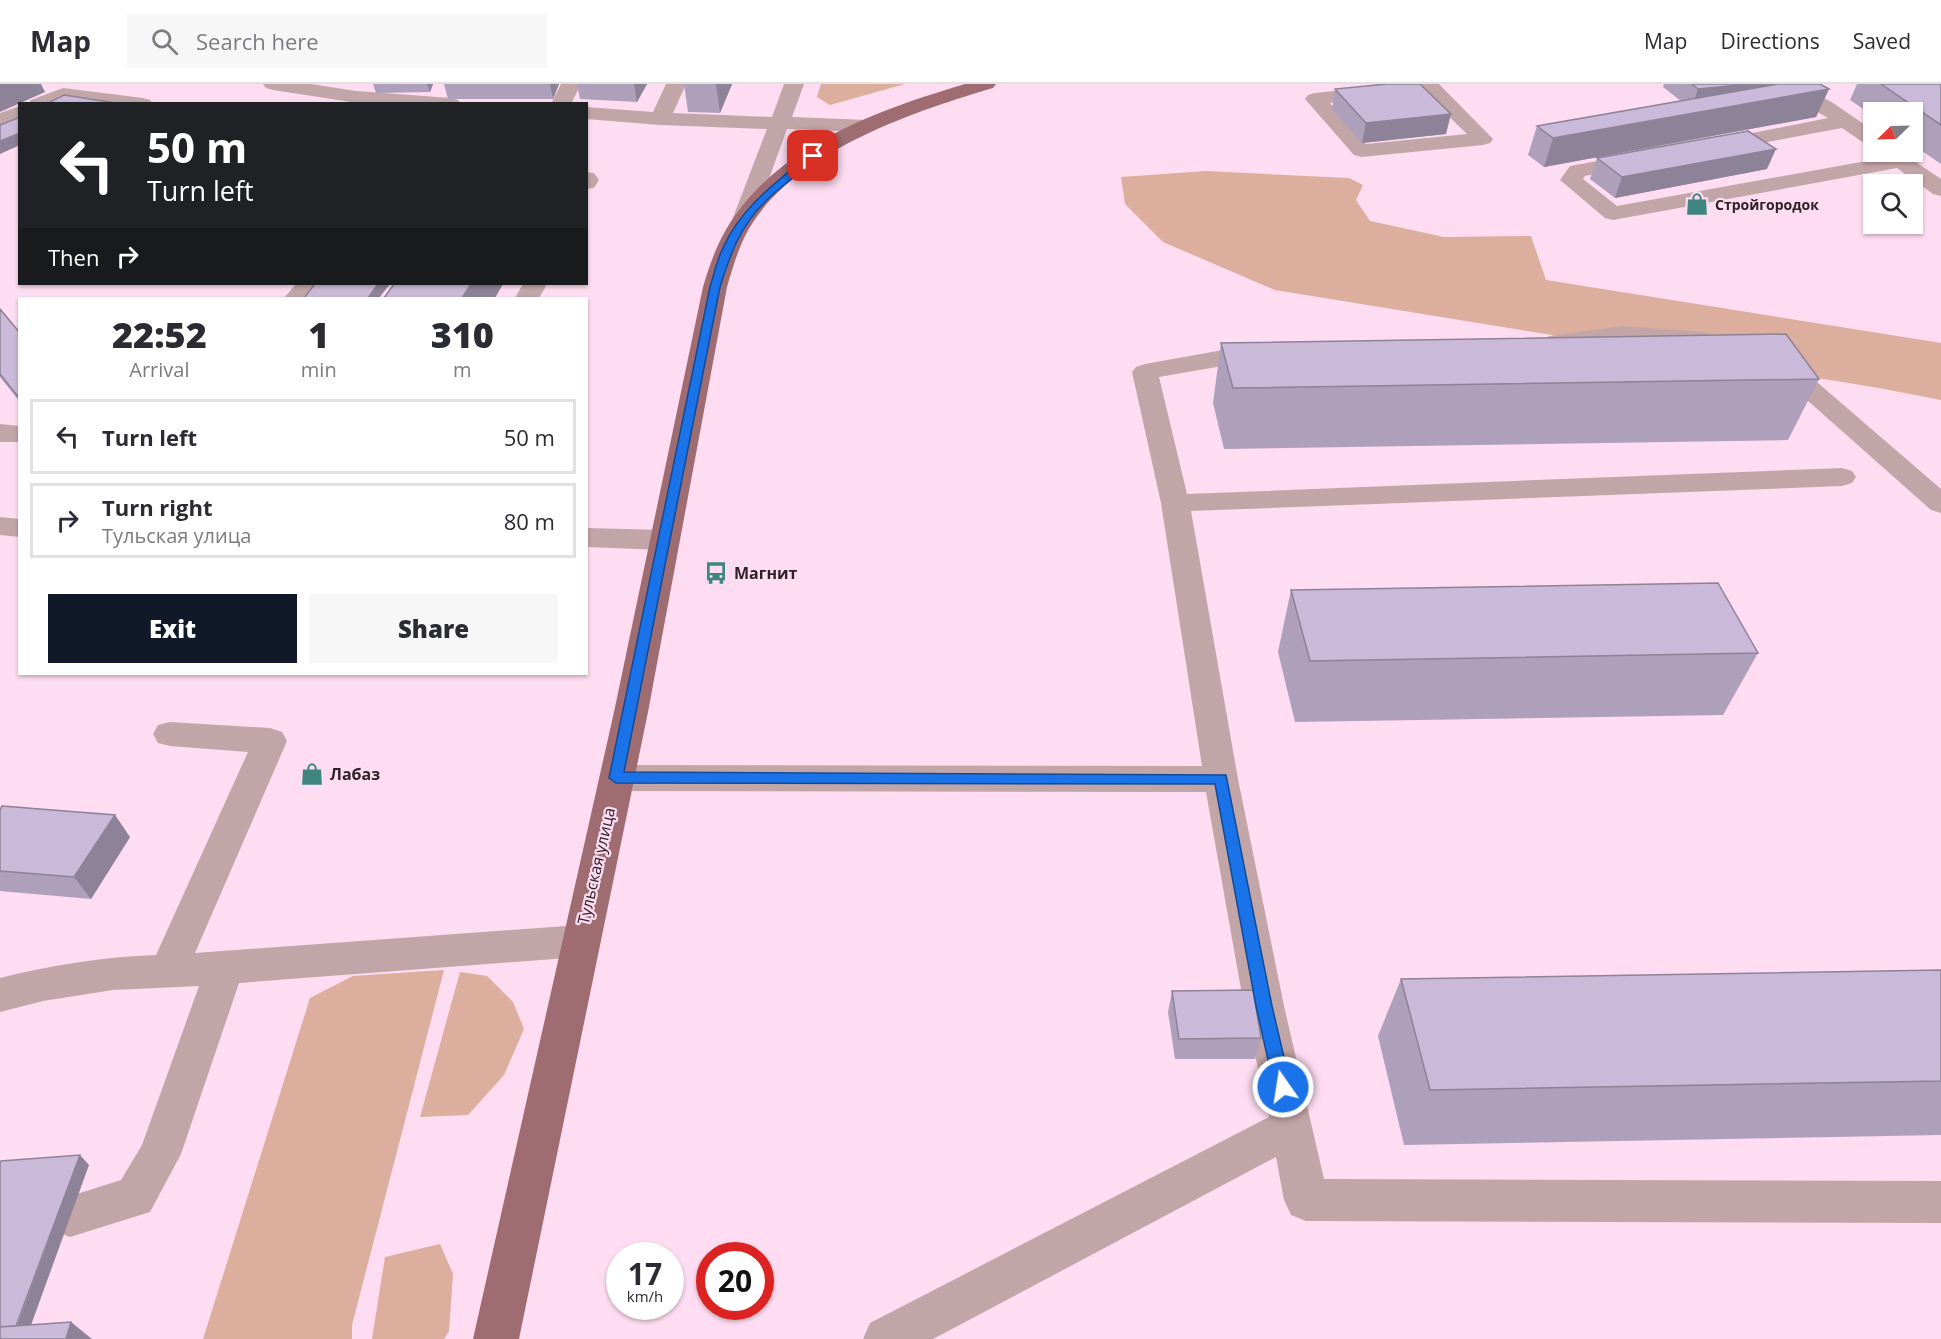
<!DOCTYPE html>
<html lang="en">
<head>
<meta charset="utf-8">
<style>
  body { margin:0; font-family:"Open Sans",sans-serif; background:#f7f7f7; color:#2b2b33; height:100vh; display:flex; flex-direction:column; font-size:22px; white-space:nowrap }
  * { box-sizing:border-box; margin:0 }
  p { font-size:20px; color:#7c7c81 }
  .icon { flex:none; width:33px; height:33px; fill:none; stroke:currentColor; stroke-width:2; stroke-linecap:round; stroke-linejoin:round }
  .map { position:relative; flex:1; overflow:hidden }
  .drawer { position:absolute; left:18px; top:213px; width:570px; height:378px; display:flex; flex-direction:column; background:#fff; border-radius:0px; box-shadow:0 2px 4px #0004 }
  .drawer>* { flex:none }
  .hud { position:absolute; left:18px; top:18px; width:570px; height:183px; border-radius:0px; box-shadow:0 2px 4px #0004; background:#202124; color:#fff; overflow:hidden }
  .needle { width:39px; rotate:247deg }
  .fabs { position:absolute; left:1863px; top:18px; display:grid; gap:12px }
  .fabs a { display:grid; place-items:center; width:60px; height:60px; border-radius:0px; background:#fff; box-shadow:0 2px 4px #0004; font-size:30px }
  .speed { position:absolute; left:606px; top:1158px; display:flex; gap:12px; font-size:30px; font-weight:700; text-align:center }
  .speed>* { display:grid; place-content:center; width:78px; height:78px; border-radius:50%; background:#fff; box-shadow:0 2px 4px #0004; line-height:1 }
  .speed small { font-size:15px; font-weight:400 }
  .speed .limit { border:9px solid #d22; background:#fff; color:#111 }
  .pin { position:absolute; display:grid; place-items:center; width:51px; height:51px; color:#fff; margin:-26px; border-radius:12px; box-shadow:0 3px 9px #0006 }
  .me { position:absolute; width:66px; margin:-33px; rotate:347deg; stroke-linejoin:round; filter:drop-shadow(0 0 4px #0008) }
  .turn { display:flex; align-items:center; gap:21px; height:126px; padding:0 30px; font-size:27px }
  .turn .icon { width:78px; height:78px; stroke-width:2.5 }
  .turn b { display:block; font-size:42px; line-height:51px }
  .then { display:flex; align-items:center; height:57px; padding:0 30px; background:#0003; gap:12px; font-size:22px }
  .eta { display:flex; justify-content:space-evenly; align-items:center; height:102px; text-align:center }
  .eta b { font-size:36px; font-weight:800; line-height:42px }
  .cta { display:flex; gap:12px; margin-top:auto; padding:12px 30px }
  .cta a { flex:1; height:69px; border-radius:0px; background:#111827; color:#fff; font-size:24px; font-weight:800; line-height:69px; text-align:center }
  .cta a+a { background:#f7f7f7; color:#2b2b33 }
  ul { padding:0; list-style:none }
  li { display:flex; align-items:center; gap:18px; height:75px; margin:0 12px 9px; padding:0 18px; border:3px solid #e1e1e2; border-radius:0px }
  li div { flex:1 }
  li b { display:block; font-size:22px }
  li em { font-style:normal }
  header { display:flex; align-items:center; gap:36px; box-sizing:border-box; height:84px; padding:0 30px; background:#fff; border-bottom:2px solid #e1e1e2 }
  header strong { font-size:28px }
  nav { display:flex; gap:33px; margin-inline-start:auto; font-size:21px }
  .search { width:420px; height:54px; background:#f7f7f7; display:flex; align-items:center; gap:15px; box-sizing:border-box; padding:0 21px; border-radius:0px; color:#7c7c81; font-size:22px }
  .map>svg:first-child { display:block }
</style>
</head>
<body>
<header>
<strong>Map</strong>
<div class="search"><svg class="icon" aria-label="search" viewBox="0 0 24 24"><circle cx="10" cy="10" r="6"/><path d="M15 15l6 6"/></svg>Search here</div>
<nav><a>Map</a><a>Directions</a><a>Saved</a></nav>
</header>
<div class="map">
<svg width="1941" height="1255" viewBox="0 0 1941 1255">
  <rect width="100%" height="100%" fill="#fedcf1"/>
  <g fill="#dcae9d">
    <polygon points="821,0 905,0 830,21 817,13"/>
    <polygon points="1206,87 1349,94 1363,101 1356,116 1370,137 1444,153 1531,152 1546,196 1941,259 1941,316 1879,304 1275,206 1163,158 1125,120 1121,93"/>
    <polygon points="444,886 352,1241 352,1255 203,1255 310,914 353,892"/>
    <polygon points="460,888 487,892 513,918 524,945 504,991 468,1031 420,1033"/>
    <polygon points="440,1160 453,1190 449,1247 444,1255 372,1255 385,1173"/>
  </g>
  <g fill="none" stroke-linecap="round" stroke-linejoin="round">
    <g fill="#c2a5a7" fill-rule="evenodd">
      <polygon points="263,0 311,0 356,7 451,14 458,16 461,20 364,20 273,6 266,4"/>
      <polygon points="561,0 581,0 571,20 551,20"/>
      <polygon points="666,0 686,0 673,29 772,33 784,0 804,0 792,33 867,36 874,38 877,42 874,46 867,48 787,45 754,136 751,141 743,143 735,141 732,136 767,45 660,41 586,35 586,23 653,28"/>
      <path d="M 1403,0 L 1439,0 L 1493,55 L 1490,59 L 1483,61 L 1361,73 L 1354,71 L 1305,15 L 1308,11 L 1315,9 ZM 1425,9 L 1467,50 L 1366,60 L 1330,19 Z"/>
      <polygon points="1773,0 1798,0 1833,19 1874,47 1874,63 1867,61 1842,44 1714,68 1707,66 1704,62 1707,58 1828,34 1776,4"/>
      <polygon points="63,4 143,14 150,16 153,20 98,20 73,16 57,20 28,20 31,16"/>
      <polygon points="20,22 20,35 0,42 0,29"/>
      <polygon points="1878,68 1901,68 1941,95 1941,112 1933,110 1897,84 1613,136 1605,134 1560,96 1570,82 1637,70 1644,72 1648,76 1644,80 1585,92 1583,95 1617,122 1883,74"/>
      <polygon points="586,88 594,89 599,96 594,104 586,105"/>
      <polygon points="296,200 320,200 308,214 284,214"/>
      <polygon points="523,200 547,200 539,214 515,214"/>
      <polygon points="1622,242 1704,248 1713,251 1717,256 1713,261 1704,264 1622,256 1550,268 1541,265 1537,260 1541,255 1550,252"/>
      <polygon points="1251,261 1272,264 1276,269 1272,274 1251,277 1159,293 1187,410 1842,384 1852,387 1856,393 1852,399 1842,402 1191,427 1238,695 1284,922 1324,1095 1941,1097 1941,1139 1306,1137 1291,1131 1284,1116 1276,1073 933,1255 863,1255 870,1239 1269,1033 1244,922 1206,708 616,707 604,703 599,694 604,685 616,681 1202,682 1161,419 1132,288 1136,283 1145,280"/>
      <polygon points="1780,271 1789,274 1941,405 1941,429 1931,426 1771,284 1767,279 1771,274"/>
      <polygon points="0,340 20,342 20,358 0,358"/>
      <polygon points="0,433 20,435 20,453 0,451"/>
      <polygon points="586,444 664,446 674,449 679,456 674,463 664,466 586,463"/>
      <path d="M 170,638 L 270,644 L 282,648 L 287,657 L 195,869 L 580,841 L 593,846 L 599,857 L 593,868 L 580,873 L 239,899 L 181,1070 L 150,1128 L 70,1153 L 55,1147 L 48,1132 L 55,1117 L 121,1096 L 142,1061 L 199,902 L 113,906 L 43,917 L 0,928 L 0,894 C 52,881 103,873 156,871 L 248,668 L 170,662 L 158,659 L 153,650 L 158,641 Z"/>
    </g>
    <path fill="#9f6c72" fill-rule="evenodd" d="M 965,0 L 996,0 L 993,4 C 912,28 796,67 750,143 C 739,161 733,183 727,203 L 648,628 L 519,1255 L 473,1255 L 614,628 L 703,203 C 709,183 716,162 727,144 C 776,62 878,26 965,0 Z"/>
  </g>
  <g fill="#ae9fba">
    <polygon points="373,0 433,0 430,8 376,9"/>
    <polygon points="444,0 559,0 553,15 448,15"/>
    <polygon points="577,0 647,0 637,18 580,15"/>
    <polygon points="684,0 732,0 720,29 688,28"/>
    <polygon points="1664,0 1776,0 1829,5 1816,33 1544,83 1528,71 1537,42 1681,17 1663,3"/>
    <polygon points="1857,0 1941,0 1941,80 1912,60 1912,28 1874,28 1874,32 1850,16"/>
    <polygon points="1335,5 1446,50 1362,59 1332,25"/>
    <polygon points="1597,74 1767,85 1615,114 1590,95"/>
    <polygon points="0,225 20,249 20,318 0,293"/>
    <polygon points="1221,259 1819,295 1788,356 1224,365 1213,319"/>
    <polygon points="1291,506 1758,569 1723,631 1295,638 1278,568"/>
    <polygon points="0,726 130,753 91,815 0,807"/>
    <polygon points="1941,886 1941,1051 1404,1061 1378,952 1401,895"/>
    <polygon points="1172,907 1261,954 1255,975 1175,975 1168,928"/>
  </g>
  <g fill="#8d8297">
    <polygon points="0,0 41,0 45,8 0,28"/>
    <polygon points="427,0 433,0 430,8"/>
    <polygon points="550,0 559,0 553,15"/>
    <polygon points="634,0 647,0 637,18"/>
    <polygon points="716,0 732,0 720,29"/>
    <polygon points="1749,0 1776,0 1829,5 1816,33 1544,83 1553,54 1691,25 1698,5"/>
    <polygon points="1451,30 1446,50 1362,59 1366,39"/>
    <polygon points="20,49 20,61 0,70 0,57"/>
    <polygon points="1776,65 1767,85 1615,114 1622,93"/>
    <polygon points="378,200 390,200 379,214 368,214"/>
    <polygon points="471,200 503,200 495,214 462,214"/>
    <polygon points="115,731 130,753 91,815 74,793"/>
    <polygon points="80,1071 89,1081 26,1255 12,1255"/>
    <polygon points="71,1238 92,1255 66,1255"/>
  </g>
  <g fill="#cab9d8" stroke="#8d8297" stroke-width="1.5">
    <polygon points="1387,0 1420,0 1451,30 1366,39 1335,5"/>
    <polygon points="1692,0 1749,0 1698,5"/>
    <polygon points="1778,0 1820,0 1829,5 1553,54 1537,42"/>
    <polygon points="1881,0 1941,0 1941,41"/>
    <polygon points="64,11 122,20 46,20"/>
    <polygon points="20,33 20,49 0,57 0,41"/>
    <polygon points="1748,47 1776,65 1622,93 1597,74"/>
    <polygon points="315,200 378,200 368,214 304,214"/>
    <polygon points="394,200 471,200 462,214 384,214"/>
    <polygon points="0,225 20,249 20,315 0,290"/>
    <polygon points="1786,250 1819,295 1233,304 1221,259"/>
    <polygon points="1718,499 1758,569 1310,577 1291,506"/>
    <polygon points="2,722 115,731 74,793 0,787 0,726"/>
    <polygon points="1941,886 1941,997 1430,1006 1401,895"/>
    <polygon points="1253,906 1261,954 1179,955 1172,907"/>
    <polygon points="80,1071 16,1242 0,1243 0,1079 1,1077"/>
    <polygon points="71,1238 66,1255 0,1255 0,1243"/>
  </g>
  <path fill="#1a73e8" stroke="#114b97" stroke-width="1.5" d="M 810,70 L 818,72 C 802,89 781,101 765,118 C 740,142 730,171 720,203 L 624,688 L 1226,691 L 1272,922 L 1291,1003 L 1289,1008 L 1283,1010 L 1277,1008 L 1274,1003 L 1256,922 L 1215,700 L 616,699 L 609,694 L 710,203 C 714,190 717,176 723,164 C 741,123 778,97 810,70 Z"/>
  <defs>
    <g id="shop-bare" transform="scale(1.8)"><path d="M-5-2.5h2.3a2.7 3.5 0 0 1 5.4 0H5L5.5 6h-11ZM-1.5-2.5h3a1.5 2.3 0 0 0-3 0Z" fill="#3f8680" stroke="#fedcf1" stroke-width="2.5" paint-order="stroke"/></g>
    <g id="bus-bare" transform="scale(1.8)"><path d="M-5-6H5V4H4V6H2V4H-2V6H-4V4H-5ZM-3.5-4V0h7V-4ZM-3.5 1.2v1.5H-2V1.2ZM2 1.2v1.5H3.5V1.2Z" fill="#3f8680" stroke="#fedcf1" stroke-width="2.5" paint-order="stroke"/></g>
  </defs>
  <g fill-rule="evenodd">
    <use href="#shop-bare" x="1697" y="120"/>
    <use href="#bus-bare" x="716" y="489"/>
    <use href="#shop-bare" x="312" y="690"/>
  </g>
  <g text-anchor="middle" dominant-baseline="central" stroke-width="4.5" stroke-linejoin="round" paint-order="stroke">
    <g font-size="14" font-weight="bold" fill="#2e2229" stroke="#fedcf1" text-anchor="start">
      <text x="1715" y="120">Стройгородок</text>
    </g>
    <g font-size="16" font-weight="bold" fill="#2e2229" stroke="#fedcf1" text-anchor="start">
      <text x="734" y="489">Магнит</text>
      <text x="330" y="690">Лабаз</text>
    </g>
    <g font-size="16" fill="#2e2229" stroke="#fedcf1">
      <text transform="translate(596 782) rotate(-77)">Тульская улица</text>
    </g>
  </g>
</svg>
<div class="fabs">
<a><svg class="needle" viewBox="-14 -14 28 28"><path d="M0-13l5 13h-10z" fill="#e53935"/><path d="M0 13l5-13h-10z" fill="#7c7c81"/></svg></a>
<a><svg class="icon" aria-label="search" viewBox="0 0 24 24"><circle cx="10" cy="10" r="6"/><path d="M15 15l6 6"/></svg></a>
</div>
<div class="speed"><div>17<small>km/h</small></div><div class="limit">20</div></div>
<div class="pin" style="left:813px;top:72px;background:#d93025"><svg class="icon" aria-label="arrive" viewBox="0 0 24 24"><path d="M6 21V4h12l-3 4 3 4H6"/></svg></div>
<svg class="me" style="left:1283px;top:1003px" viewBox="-20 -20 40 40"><circle r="17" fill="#1a73e8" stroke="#fff" stroke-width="3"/><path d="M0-11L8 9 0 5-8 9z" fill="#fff"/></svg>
<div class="hud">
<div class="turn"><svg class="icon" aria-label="left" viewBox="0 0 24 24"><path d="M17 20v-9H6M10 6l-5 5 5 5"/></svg><div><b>50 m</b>Turn left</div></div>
<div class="then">Then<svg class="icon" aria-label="right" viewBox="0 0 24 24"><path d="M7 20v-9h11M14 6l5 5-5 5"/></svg></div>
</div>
<section class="drawer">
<div class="eta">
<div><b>22:52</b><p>Arrival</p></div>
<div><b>1</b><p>min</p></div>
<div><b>310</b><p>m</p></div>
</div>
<ul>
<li><svg class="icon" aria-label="left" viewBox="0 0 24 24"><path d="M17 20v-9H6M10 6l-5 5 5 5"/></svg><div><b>Turn left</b></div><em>50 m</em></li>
<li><svg class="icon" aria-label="right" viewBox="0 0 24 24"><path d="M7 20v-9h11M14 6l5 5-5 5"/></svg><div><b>Turn right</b><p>Тульская улица</p></div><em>80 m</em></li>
</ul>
<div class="cta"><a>Exit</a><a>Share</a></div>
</section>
</div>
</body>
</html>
